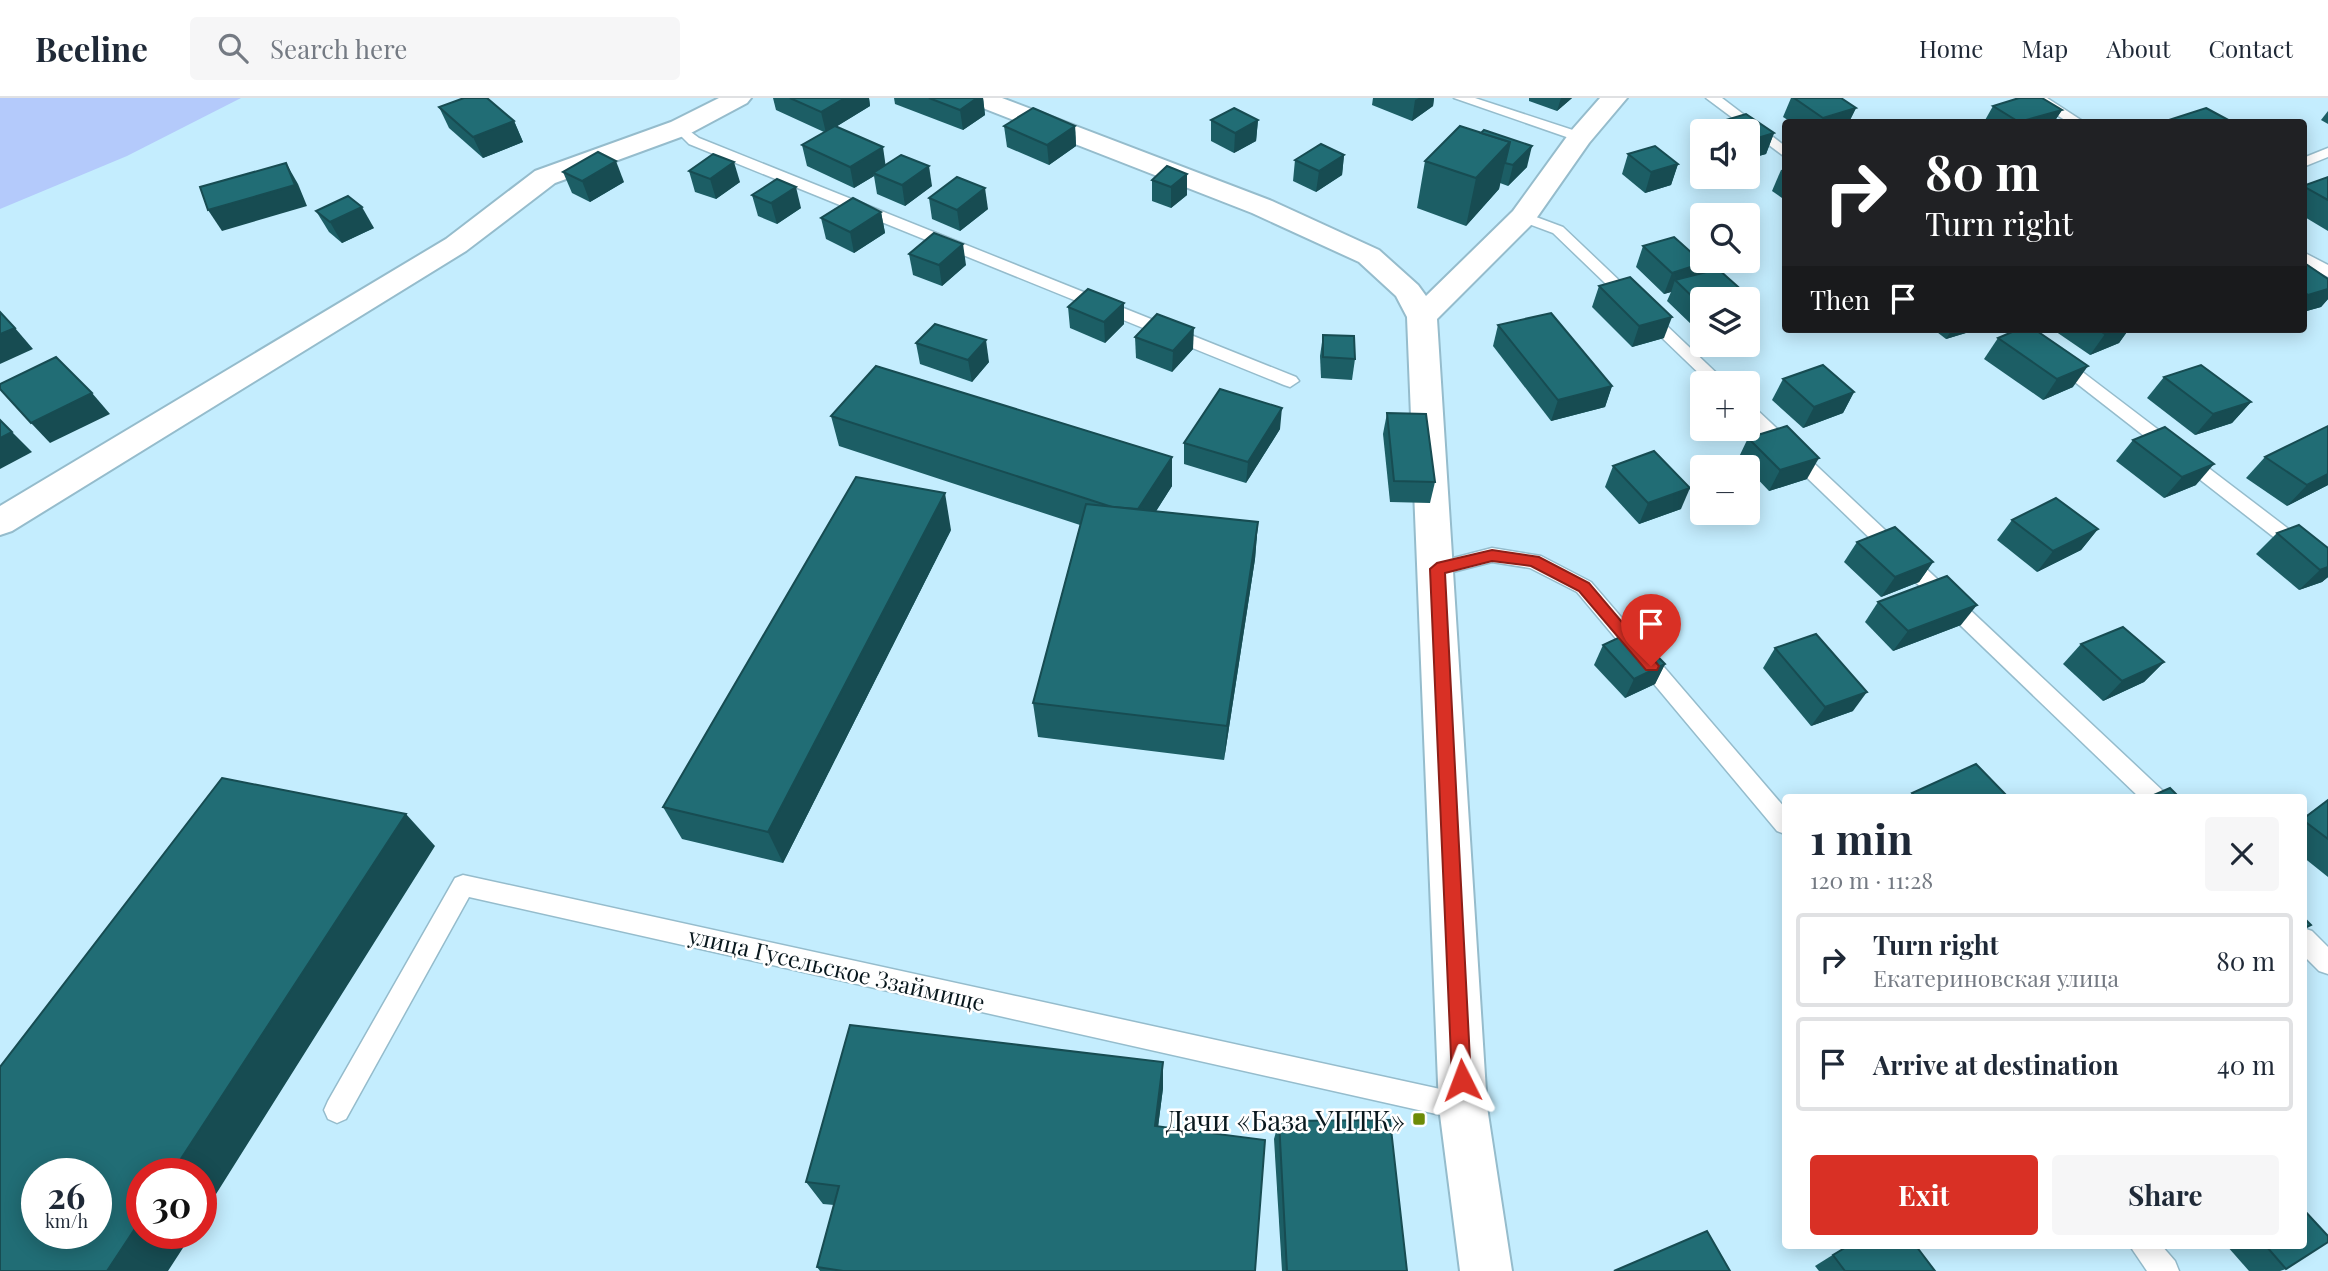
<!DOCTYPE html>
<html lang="en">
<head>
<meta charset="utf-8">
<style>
  body { margin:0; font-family:"Playfair Display",serif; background:#f6f6f7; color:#1f2937; height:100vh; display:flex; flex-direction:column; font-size:26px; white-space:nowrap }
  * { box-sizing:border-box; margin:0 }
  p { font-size:23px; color:#747a83 }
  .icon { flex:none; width:38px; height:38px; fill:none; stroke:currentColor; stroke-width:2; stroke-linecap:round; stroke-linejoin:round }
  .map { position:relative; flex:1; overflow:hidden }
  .side { position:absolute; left:1782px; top:696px; width:525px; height:455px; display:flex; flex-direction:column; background:#fff; border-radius:7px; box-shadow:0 4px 18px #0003 }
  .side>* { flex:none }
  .banner { position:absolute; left:1782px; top:21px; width:525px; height:214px; border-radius:7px; box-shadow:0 4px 18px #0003; background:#202124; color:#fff; overflow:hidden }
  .controls { position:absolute; left:1690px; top:21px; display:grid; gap:14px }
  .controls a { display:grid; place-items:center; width:70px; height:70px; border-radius:7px; background:#fff; box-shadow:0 4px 18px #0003; font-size:35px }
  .speed { position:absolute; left:21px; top:1060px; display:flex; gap:14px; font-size:35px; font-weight:700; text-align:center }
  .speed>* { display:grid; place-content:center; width:91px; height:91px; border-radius:50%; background:#fff; box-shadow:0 4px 18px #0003; line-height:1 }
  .speed small { font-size:18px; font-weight:400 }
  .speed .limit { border:10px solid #d22; background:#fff; color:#111 }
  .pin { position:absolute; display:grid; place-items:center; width:60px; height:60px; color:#fff; margin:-72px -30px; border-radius:50% 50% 50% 0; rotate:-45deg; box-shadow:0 0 7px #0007 }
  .pin .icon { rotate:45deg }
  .me { position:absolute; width:77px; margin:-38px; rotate:357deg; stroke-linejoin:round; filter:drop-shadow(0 0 5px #0008) }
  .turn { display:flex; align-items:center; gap:24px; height:147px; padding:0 28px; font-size:32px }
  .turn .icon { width:91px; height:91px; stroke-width:2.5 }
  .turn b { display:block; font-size:49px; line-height:60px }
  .then { display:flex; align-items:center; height:66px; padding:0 28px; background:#0003; gap:14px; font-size:26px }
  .round { display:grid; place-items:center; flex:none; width:74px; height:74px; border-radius:7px; background:#f6f6f7 }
  .summary { display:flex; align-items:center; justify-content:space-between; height:119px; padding:0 28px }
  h1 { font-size:42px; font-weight:700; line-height:52px }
  .action { display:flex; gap:14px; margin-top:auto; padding:14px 28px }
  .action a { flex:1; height:80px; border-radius:7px; background:#d93025; color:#fff; font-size:28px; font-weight:700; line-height:80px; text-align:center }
  .action a+a { background:#f6f6f7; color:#1f2937 }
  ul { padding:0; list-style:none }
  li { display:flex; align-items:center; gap:21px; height:94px; margin:0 14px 10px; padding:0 14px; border:4px solid #e0e1e3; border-radius:7px }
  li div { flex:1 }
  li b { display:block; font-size:26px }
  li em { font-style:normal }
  header { display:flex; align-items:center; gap:42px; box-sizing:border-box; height:98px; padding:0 35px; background:#fff; border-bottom:2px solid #e0e1e3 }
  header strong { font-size:33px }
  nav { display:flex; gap:38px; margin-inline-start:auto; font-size:24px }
  .search { width:490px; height:63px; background:#f6f6f7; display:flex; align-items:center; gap:18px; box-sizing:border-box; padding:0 24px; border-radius:7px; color:#747a83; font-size:26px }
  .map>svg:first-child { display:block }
</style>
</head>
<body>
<header>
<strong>Beeline</strong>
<div class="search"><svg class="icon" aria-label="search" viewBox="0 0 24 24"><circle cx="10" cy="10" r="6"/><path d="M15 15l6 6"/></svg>Search here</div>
<nav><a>Home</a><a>Map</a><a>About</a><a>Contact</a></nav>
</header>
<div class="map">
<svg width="2328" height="1173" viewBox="0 0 2328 1173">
  <rect width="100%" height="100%" fill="#c4edfe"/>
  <polygon fill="#b4cafb" points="0,0 241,0 127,58 0,111"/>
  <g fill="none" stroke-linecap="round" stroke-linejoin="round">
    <g stroke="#95bccc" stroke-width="3">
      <g id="lane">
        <polygon points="1454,0 1475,0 1585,36 1587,39 1585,42 1575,42"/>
        <polygon points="1706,0 1722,0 1785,48 1785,59"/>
        <polygon points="2030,0 2047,0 2084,24 2068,24"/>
        <polygon points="680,26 699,40 1296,279 1299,283 1290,289 1284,287 689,46 673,30"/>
        <polygon points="2328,50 2328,59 2303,69 2303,60"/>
        <polygon points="1523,114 1563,129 1727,285 1709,285 1553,135 1518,122 1515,119 1518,116"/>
        <polygon points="2303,154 2328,167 2328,179 2303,166"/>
        <polygon points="2007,231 2026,231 2328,461 2328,478 2321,476"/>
        <polygon points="1748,307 1754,309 2163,693 2166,700 2140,700 1748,323"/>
        <polygon points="1492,450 1541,458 1591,484 1785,710 1785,736 1777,733 1577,494 1530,470 1492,464 1437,478 1430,476 1427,471 1430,466"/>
        <polygon points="463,777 1463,996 1472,1000 1476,1009 1472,1018 1463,1022 469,799 346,1021 337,1025 328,1021 324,1012 328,1003 455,780"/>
        <polygon points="2303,830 2312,833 2328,849 2328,876 2319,873 2303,857"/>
        <polygon points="2130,1148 2162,1148 2175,1163 2179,1173 2147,1173"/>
      </g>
    </g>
    <g stroke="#95bccc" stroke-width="4">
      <g id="street">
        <polygon points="719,0 751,0 747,5 689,36 555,85 466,153 12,433 0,437 0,408 446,141 535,73 671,24"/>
        <polygon points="966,0 1002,0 1272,103 1379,152 1418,187 1426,198 1513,113 1571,33 1600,0 1627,0 1589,45 1533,125 1437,221 1487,1009 1512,1173 1460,1173 1439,1009 1407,219 1396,198 1359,164 1252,115 970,5"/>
      </g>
    </g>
    <use href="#lane" fill="#fff" fill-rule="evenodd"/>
    <use href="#street" fill="#fff" fill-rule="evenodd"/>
  </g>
  <g fill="#1c5e65">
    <polygon points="773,0 869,0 870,8 837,28 886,67 932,88 905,108 877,96 874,78 854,90 807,68 802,47 824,34 776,12"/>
    <polygon points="894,0 983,0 985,17 963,32 895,6"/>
    <polygon points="1373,0 1434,0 1433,8 1412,23 1372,7"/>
    <polygon points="1529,0 1572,0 1557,13 1529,3"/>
    <polygon points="1791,0 1841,0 1856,10 1849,24 1791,24 1783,19"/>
    <polygon points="1993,8 2062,12 2054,24 1984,24"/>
    <polygon points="439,9 514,23 523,44 483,60 449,30"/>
    <polygon points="2328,13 2328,26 2321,22"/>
    <polygon points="1211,22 1258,22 1256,43 1234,55 1211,43"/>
    <polygon points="1712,26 1774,35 1766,56 1748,61 1748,33 1710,33"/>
    <polygon points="1004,28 1075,28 1076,48 1049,67 1007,49"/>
    <polygon points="1460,28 1527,69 1508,88 1500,85 1499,91 1466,128 1417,110 1425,63"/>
    <polygon points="1628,56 1678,66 1671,87 1645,95 1622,76"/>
    <polygon points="1344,57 1342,77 1316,94 1293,83 1295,62"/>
    <polygon points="1785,71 1785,102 1772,93 1781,72"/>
    <polygon points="689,73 740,84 716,101 695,94"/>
    <polygon points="563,74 624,84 590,104 572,95"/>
    <polygon points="1187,76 1187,97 1171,110 1152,103 1152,82"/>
    <polygon points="2328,79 2328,133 2303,118 2303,88"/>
    <polygon points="752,97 801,110 777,126 758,118"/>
    <polygon points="929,100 988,111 960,133 932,121"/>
    <polygon points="316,113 374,130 342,145 329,134"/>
    <polygon points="881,114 885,135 854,155 826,141 821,120"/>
    <polygon points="1643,148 1699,176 1703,201 1703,226 1693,228 1667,203 1671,194 1664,196 1636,169"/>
    <polygon points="909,156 966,167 942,188 913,177"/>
    <polygon points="2303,164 2328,181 2328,201 2321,209 2303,214"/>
    <polygon points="1599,188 1664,240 1632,249 1592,209"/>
    <polygon points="1068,209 1124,226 1105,245 1070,230"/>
    <polygon points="1498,227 1612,288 1605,309 1551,323 1493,248"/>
    <polygon points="1933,231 1979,231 1946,241"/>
    <polygon points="2052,231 2129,231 2119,245 2090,257"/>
    <polygon points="1323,237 1355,261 1352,282 1321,280 1320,258"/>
    <polygon points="1135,239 1193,251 1172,274 1136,260"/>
    <polygon points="1998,240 2073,289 2043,302 1984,261"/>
    <polygon points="916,245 989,264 972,284 920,266"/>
    <polygon points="2164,279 2251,304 2232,325 2195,337 2147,300"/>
    <polygon points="1783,281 1854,294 1843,315 1803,330 1772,302"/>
    <polygon points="1387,315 1435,384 1430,405 1390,404 1383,336"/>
    <polygon points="831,318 1172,359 1172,388 1156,413 1258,424 1255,461 1224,662 1038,639 1033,605 1080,427 839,348"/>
    <polygon points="2328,328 2328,387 2287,408 2246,380 2265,359"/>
    <polygon points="1280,331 1246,385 1184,366 1184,345"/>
    <polygon points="1748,340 1807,381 1769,393 1748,371 1748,369 1746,369 1738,361"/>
    <polygon points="2133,342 2196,387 2164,400 2116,363"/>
    <polygon points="1613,368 1681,411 1639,426 1605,389"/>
    <polygon points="2012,422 2098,431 2081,452 2037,474 1997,442"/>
    <polygon points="951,432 783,765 682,741 663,709"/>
    <polygon points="2277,435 2328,450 2328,479 2322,484 2299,492 2256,456"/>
    <polygon points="1857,444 1933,464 1919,484 1881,499 1844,464"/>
    <polygon points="1878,504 1961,527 1893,553 1865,524"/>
    <polygon points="2081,546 2164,564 2144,584 2103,603 2063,566"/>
    <polygon points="1603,547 1665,566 1655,586 1625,600 1594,567"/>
    <polygon points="1775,550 1853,613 1811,628 1763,570"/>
    <polygon points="1912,695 2009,700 1908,700"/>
    <polygon points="2328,702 2328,779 2303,759 2303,720"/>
    <polygon points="1163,990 1158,1029 1255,1173 820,1173 817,1169 834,1107 823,1106 806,1084"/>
    <polygon points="1279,1023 1407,1173 1282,1173 1274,1041"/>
    <polygon points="1847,1148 1935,1173 1819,1173 1815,1168"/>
    <polygon points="2227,1148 2303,1148 2286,1171 2280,1173 2249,1173"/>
  </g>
  <g fill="#174c52">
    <polygon points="845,0 869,0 870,8 826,35 821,14"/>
    <polygon points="977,0 983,0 985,17 963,32 960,12"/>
    <polygon points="1419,0 1434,0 1433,8 1412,23 1415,2"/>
    <polygon points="1561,0 1572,0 1557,13"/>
    <polygon points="1856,10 1849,24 1821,24 1823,20"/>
    <polygon points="2062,12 2054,24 2020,24"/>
    <polygon points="1258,22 1256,43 1234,55 1235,35"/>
    <polygon points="514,23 523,44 483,60 473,39"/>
    <polygon points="1075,28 1076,48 1049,67 1047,47"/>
    <polygon points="1774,35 1766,56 1748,61 1748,43"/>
    <polygon points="1510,44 1499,91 1466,128 1476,80"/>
    <polygon points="1532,48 1527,69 1508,88 1513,67"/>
    <polygon points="883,49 886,70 873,75 874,78 854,90 850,69"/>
    <polygon points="1344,57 1342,77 1316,94 1319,73"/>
    <polygon points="616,63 624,84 590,104 582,83"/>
    <polygon points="734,64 740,84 716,101 710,81"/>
    <polygon points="286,65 298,86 307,108 222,133 208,112"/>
    <polygon points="1678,66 1671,87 1645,95 1651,74"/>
    <polygon points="929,68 932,88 905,108 902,87"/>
    <polygon points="1187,76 1187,97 1171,110 1171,89"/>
    <polygon points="796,89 801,110 777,126 771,105"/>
    <polygon points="985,90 988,111 960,133 957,112"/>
    <polygon points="362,109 374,130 342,145 330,124"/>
    <polygon points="881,114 885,135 854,155 850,134"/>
    <polygon points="963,146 966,167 942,188 939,167"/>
    <polygon points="1703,165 1695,186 1675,182 1671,194 1664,196 1672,175"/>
    <polygon points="2328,191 2328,201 2321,209 2303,214 2303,202 2308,197"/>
    <polygon points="1745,195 1742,201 1723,201"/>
    <polygon points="1124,205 1124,226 1105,245 1104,224"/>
    <polygon points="1701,207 1703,207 1703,226 1693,228"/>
    <polygon points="1672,219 1664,240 1632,249 1639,228"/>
    <polygon points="15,230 33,251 0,266 0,236"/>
    <polygon points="1194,230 1193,251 1172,274 1173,253"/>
    <polygon points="1952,231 1979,231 1946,241"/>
    <polygon points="2117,231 2129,231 2119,245 2090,257 2105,236"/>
    <polygon points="986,242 989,264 972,284 968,262"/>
    <polygon points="2088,268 2073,289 2043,302 2057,281"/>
    <polygon points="1612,288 1605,309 1551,323 1558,302"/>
    <polygon points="1854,294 1843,315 1803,330 1814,309"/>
    <polygon points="92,295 110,316 50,345 31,325"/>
    <polygon points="2251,304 2232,325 2195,337 2213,316"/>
    <polygon points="1282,310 1280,331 1246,385 1248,364"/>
    <polygon points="12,334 32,354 0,371 0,340"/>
    <polygon points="1172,359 1172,388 1136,445 1135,416"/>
    <polygon points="1819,360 1807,381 1769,393 1780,372"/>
    <polygon points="2214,366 2196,387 2164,400 2182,379"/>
    <polygon points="2328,376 2328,387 2287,408 2307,387"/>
    <polygon points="1690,390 1681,411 1639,426 1648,405"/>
    <polygon points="945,395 951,432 783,765 768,734"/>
    <polygon points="1258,424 1255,461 1224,662 1227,628"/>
    <polygon points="2098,431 2081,452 2037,474 2053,453"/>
    <polygon points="1933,464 1919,484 1881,499 1895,479"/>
    <polygon points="2328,469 2328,479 2322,484 2299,492 2320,472"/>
    <polygon points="1977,507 1961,527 1893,553 1908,533"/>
    <polygon points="2164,564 2144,584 2103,603 2122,583"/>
    <polygon points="1665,566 1655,586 1625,600 1634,581"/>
    <polygon points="1867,594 1853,613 1811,628 1825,609"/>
    <polygon points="406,716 435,748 201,1120 201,1076 171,1076"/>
    <polygon points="1163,964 1163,990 1155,1052 1155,1028"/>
    <polygon points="142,1120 142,1136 192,1136 168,1173 107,1173"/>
  </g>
  <g fill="#216d75" stroke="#174c52" stroke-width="2" fill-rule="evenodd">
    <polygon points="464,0 487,0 514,23 473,39 439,9"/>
    <polygon points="790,0 845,0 821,14"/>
    <polygon points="929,0 977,0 960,12"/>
    <polygon points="1794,0 1841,0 1856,10 1823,20"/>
    <polygon points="2019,0 2042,0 2062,12 2019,24 1993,8"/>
    <polygon points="1033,10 1075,28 1047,47 1004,28"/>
    <polygon points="1234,10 1258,22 1235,35 1211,22"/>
    <polygon points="2206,10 2232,24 2173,24 2169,22"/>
    <polygon points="1746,16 1774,35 1748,43 1748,33 1722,33 1712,26"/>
    <polygon points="835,28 883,49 850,69 802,47"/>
    <polygon points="1460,28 1510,44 1476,80 1425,63"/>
    <polygon points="1484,32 1532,48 1513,67 1505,65 1510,44 1481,35"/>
    <polygon points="1321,46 1344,57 1319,73 1295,62"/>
    <polygon points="1655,48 1678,66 1651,74 1628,56"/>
    <polygon points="598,54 616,63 582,83 563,74"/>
    <polygon points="713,56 734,64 710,81 689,73"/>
    <polygon points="901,57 929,68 902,87 873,75"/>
    <polygon points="286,65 295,87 208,112 200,89"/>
    <polygon points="1167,68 1187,76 1171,89 1152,82"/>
    <polygon points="957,79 985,90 957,112 929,100"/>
    <polygon points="2328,79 2328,102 2303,88"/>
    <polygon points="777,81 796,89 771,105 752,97"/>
    <polygon points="348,98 362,109 330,124 316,113"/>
    <polygon points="853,100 881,114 850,134 821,120"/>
    <polygon points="934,135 963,146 939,167 909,156"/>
    <polygon points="1674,139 1703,165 1672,175 1643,148"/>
    <polygon points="2303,164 2328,181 2328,191 2308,197 2303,193"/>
    <polygon points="1718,171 1745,195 1723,201 1703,201 1703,207 1701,207 1675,182"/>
    <polygon points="1630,179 1672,219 1639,228 1599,188"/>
    <polygon points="1088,191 1124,205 1104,224 1068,209"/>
    <polygon points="0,214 15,230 0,236"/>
    <polygon points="1551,215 1612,288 1558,302 1498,227"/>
    <polygon points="1157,216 1194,230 1173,253 1135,239"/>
    <polygon points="935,226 986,242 968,262 916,245"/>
    <polygon points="2019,231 2034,231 2088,268 2057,281 1998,240"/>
    <polygon points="2098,231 2117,231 2105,236"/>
    <polygon points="1323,237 1354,238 1355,261 1323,259"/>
    <polygon points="56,259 92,295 31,325 0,291 0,286"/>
    <polygon points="1823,267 1854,294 1814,309 1783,281"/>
    <polygon points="2201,267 2251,304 2213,316 2164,279"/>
    <polygon points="876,268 1172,359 1138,411 1112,409 831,318"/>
    <polygon points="1220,291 1282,310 1248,364 1184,345"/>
    <polygon points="1387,315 1426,316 1435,384 1394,383"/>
    <polygon points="0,322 12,334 0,340"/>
    <polygon points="1787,328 1819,360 1780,372 1748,340"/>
    <polygon points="2328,328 2328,376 2307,387 2265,359"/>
    <polygon points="2165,329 2214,366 2182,379 2133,342"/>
    <polygon points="1654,353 1690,390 1648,405 1613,368"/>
    <polygon points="856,379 945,395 768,734 663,709"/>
    <polygon points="2056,400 2098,431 2053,453 2012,422"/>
    <polygon points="1086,406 1258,424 1227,628 1033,605"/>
    <polygon points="2299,427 2328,450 2328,469 2320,472 2277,435"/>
    <polygon points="1895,429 1933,464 1895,479 1857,444"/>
    <polygon points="1947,478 1977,507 1908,533 1878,504"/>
    <polygon points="2123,529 2164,564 2122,583 2081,546"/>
    <polygon points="1633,533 1665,566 1634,581 1603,547"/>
    <polygon points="1816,536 1867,594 1825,609 1775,550"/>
    <polygon points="1976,666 2009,700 1917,700 1912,695"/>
    <path d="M 222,680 L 406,716 L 171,1076 L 142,1076 L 142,1120 L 107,1173 L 0,1173 L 0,969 ZM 37,1076 L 96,1076 L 96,1136 L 37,1136 Z"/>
    <polygon points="2170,690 2180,700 2147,700"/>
    <polygon points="2328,702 2328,741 2303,722 2303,721"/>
    <polygon points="2303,819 2311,827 2303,831"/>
    <polygon points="850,927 1163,964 1155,1028 1265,1042 1255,1173 843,1173 817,1169 839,1088 806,1084"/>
    <polygon points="1390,1022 1407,1173 1287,1173 1279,1023"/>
    <polygon points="2303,1111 2328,1138 2328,1144 2286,1171 2266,1148 2303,1148"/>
    <polygon points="1707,1133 1730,1173 1614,1173"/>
    <polygon points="1848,1148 1916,1148 1935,1173 1845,1173 1833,1157"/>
  </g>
  <polygon fill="#d93025" stroke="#8d1f18" stroke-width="2" points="1492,452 1539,459 1589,485 1659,568 1657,572 1646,572 1579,493 1531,468 1492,463 1445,475 1471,982 1469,989 1462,992 1455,989 1452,982 1430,471 1437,465"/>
  <rect fill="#6d8b07" stroke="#fff" stroke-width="2.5" x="1412" y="1014" width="14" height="14" rx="3.5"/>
  <g text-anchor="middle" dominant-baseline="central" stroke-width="5" stroke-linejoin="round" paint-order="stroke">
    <g font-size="23" fill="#08171d" stroke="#fff">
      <text transform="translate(837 870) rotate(13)">улица Гусельское Ззаймище</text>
    </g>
    <g font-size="28" fill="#08171d" stroke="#fff" text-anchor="end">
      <text x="1405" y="1021">Дачи «База УПТК»</text>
    </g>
  </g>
</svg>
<div class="controls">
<a><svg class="icon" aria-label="sound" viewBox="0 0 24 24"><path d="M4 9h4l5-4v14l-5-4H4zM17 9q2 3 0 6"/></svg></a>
<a><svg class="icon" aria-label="search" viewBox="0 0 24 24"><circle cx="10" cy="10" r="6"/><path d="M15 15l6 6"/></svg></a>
<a><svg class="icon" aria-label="layers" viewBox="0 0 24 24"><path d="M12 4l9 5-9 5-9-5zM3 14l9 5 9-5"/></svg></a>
<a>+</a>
<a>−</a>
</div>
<div class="speed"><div>26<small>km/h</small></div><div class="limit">30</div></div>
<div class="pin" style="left:1651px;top:568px;background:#d93025"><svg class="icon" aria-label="arrive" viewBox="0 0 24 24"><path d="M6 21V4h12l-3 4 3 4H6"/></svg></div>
<svg class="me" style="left:1462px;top:982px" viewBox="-20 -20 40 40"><path d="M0-17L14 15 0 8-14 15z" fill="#d93025" stroke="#fff" stroke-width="4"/></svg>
<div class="banner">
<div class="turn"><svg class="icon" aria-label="right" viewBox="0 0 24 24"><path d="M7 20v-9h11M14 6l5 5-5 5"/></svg><div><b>80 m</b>Turn right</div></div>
<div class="then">Then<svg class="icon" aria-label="arrive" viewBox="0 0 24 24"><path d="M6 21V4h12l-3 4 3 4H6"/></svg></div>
</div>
<section class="side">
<div class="summary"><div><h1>1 min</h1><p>120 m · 11:28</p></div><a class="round"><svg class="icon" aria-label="close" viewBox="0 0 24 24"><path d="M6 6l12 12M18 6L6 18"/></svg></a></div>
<ul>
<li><svg class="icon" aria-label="right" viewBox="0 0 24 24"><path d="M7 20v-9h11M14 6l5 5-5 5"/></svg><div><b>Turn right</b><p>Екатериновская улица</p></div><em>80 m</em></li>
<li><svg class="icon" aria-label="arrive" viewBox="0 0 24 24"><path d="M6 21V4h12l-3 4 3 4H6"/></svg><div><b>Arrive at destination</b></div><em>40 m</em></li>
</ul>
<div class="action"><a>Exit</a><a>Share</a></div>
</section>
</div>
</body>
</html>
